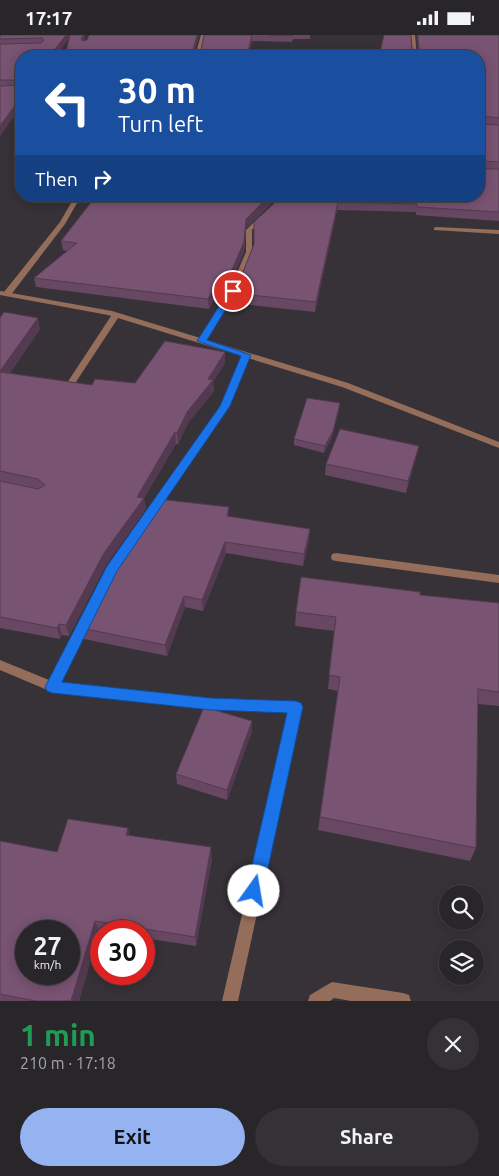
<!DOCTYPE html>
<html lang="en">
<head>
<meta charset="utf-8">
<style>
  body { margin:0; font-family:Ubuntu,sans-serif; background:#343235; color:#f1f3f6; height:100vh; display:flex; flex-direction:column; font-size:19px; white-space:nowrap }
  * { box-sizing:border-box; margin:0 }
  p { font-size:16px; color:#a5a5a8 }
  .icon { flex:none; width:28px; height:28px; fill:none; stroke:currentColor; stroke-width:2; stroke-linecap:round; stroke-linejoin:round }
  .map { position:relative; height:966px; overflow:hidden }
  .side { display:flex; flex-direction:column; background:#282629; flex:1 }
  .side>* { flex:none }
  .hud { position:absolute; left:15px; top:15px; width:470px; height:152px; border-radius:20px; box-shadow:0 2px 12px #0003,0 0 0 1px #444346; background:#1a4fa0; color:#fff; overflow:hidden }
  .buttons { position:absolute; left:439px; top:850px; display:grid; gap:10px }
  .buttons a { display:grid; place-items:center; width:45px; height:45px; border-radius:50%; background:#282629; box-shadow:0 2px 12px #0003,0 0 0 1px #444346; font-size:25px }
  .speed { position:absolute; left:15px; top:885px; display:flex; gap:10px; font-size:25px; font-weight:700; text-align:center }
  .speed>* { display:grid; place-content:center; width:65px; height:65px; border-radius:50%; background:#282629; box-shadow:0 2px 12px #0003,0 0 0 1px #444346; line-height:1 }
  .speed small { font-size:12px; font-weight:400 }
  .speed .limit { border:8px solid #d22; background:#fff; color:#111 }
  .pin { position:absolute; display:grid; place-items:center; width:42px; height:42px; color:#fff; margin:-21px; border:2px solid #fff; border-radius:50%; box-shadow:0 1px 5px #0007 }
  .me { position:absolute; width:55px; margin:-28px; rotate:13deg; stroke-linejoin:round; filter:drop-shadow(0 0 4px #0008) }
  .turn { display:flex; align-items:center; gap:18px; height:105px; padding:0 20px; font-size:22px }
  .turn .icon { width:65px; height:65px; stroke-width:2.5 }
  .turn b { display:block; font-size:35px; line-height:42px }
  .then { display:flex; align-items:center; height:48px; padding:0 20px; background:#0003; gap:10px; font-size:19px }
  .round { display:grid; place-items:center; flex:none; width:52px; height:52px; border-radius:26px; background:#343235 }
  .overview { display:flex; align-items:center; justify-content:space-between; height:85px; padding:0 20px }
  h1 { font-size:30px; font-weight:700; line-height:38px; color:#1e9e55 }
  .primary-button { display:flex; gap:10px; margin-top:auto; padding:10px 20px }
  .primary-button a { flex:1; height:58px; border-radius:30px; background:#95b2f1; color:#111; font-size:20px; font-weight:700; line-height:58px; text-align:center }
  .primary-button a+a { background:#343235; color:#f1f3f6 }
  .status { display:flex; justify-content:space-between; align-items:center; height:35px; padding:0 25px; background:#282629; direction:ltr }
  .status svg { height:14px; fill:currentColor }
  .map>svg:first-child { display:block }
</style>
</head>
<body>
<div class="status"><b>17:17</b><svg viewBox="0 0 49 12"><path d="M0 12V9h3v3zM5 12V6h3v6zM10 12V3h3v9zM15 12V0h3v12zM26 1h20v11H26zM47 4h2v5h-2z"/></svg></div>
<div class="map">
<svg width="499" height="966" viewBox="0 0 499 966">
  <rect width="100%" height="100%" fill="#363237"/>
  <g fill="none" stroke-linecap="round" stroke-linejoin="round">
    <g fill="#956d5b" fill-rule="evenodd">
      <polygon points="201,0 205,0 199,21 195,21"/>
      <polygon points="411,0 415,0 417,21 413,21"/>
      <polygon points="75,161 81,161 65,189 10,261 4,261 4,257 60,187"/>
      <polygon points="260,181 265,182 252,195 252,217 237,256 205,308 199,308 198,306 229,256 246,217 246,195"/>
      <polygon points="436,192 499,195 499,199 434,195 434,193"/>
      <polygon points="113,278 116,278 120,280 72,353 66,353 65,351"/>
      <polygon points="243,318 246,318 250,320 229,371 156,477 150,477 148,475 150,473 221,371"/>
      <polygon points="336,518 499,540 499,548 336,526 332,525 331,522 332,519"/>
      <polygon points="87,579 91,580 93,583 60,648 211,664 296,667 300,668 302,672 238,966 222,966 289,677 211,674 52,657 0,635 0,625 49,645 83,580"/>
      <polygon points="332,947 403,958 409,960 411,966 351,966 334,963 330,966 308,966 310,960"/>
    </g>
    <polygon fill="#956d5b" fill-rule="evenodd" points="0,256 112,276 348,348 499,407 499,413 342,352 108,280 0,260"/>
  </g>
  <g fill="#674762">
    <polygon points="0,0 85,0 84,6 87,5 89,0 199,0 195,15 201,15 204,0 310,0 310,4 293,4 292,7 252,6 248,21 65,21 69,3 0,101"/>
    <polygon points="417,0 499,0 499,186 416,180 416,177 337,175 315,277 232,268 232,258 239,247 282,162 278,162 246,193 244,217 227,255 220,267 213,266 209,274 36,252 34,243 67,216 63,215 61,206 96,161 479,161 412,14 418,15"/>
    <polygon points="0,283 40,294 10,338 92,350 135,348 225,317 225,328 213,347 214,356 188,388 178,409 176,409 144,463 146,474 106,530 69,601 62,600 60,604 0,593"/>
    <polygon points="339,374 332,402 324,418 294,410 294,404"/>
    <polygon points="416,422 406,458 325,440 326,429"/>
    <polygon points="229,482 310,494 309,505 303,531 226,518 203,576 185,572 167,621 84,604 81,593"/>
    <polygon points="420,560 499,568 499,671 478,669 476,813 470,826 318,795 338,656 328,654 334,596 295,591 296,577"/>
    <polygon points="252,686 252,696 227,765 177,749 176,739"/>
    <polygon points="130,800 212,824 196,911 144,903 144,896 99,896 79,966 0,966 0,806 57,817"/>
  </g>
  <g fill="#543a50">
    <polygon points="66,0 71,0 56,21 50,21"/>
    <polygon points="83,0 85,0 82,11 81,4"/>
    <polygon points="197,0 199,0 194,21 193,15"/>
    <polygon points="252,0 252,6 248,21 247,21"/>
    <polygon points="21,62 21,71 0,101 0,91"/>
    <polygon points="269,161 278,161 246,193 244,217 227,255 220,267 220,257 246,184"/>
    <polygon points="338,167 337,175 315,277 316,267"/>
    <polygon points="212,256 213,266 209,274 208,264"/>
    <polygon points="38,283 40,294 3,348 0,336"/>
    <polygon points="225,317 225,328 213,347 214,356 188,388 178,409 177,398 187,377"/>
    <polygon points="340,368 339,374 332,402 324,418 325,411"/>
    <polygon points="175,397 176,409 144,463 146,474 106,530 69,601 66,590 104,518"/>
    <polygon points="419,411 416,422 406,458 408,446"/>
    <polygon points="229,472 229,483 227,481"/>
    <polygon points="310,494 309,505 303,531 304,519"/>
    <polygon points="225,507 226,518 203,576 202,565"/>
    <polygon points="184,561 185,572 167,621 165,610"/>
    <polygon points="59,589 62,600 60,604 57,593"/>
    <polygon points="252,686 252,696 227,765 227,755"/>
    <polygon points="128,793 131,804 126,800"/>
    <polygon points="211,812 212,824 196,911 195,902"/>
    <polygon points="95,886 99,896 79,966 71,966"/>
  </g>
  <g fill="#785372" stroke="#543a50" fill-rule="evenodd">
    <polygon points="0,0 66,0 50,21 21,21 21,62 0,91 0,51 21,50 20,45 0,45 0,9 41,8 44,5 42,3 0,4"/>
    <polygon points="70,0 83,0 81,4 82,6 87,5 89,0 197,0 193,15 201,15 204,0 252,0 247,21 65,21"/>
    <polygon points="270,0 292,0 292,1"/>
    <polygon points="384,0 411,0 412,14 419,15 418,0 499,0 499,83 481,81 479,87 479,21 379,21"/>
    <polygon points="479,87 480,89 499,90 499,127 481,126 479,132 481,134 499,134 499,177 417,172 417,169 338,167 316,267 232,258 239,247 254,209 254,187 282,161 479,161"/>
    <polygon points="96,161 269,161 246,184 244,207 227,246 220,257 212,256 208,264 34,243 77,208 61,206"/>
    <polygon points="4,277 38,283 0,336 0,283"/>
    <polygon points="165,306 225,317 208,344 213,345 187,377 177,398 175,397 137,462 144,463 104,518 66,590 59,589 57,593 0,582 0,446 38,454 45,450 38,444 0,436 0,337 92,350 95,344 135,348"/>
    <polygon points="307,363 340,368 333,396 325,411 294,404"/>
    <polygon points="340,394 419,411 408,446 326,429"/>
    <polygon points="158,464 229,472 227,481 310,494 304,519 225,507 202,565 184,561 165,610 81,593 116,526"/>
    <polygon points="301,542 420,557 420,560 499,568 499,657 478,654 476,813 320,782 340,642 329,640 336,582 296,577"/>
    <polygon points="204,672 252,686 227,755 176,739"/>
    <path d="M 68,784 L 128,793 L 126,800 L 211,812 L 195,902 L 95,886 L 71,966 L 36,966 L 0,959 L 0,806 L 57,817 ZM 26,896 L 69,896 L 69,939 L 26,939 Z"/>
  </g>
  <polygon fill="#1a73e8" stroke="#114b97" points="230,254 237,256 207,305 251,320 230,371 117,536 62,647 211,663 296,666 301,668 303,672 263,856 260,862 254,864 249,862 246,856 287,678 211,675 52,658 47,656 45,652 107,531 220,371 241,321 197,306"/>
</svg>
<div class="buttons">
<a><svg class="icon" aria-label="search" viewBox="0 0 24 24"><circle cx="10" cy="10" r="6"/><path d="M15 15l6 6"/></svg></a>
<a><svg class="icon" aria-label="layers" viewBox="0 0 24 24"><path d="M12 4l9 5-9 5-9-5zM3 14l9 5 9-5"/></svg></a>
</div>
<div class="speed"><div>27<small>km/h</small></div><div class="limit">30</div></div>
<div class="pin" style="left:233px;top:256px;background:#d93025"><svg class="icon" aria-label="arrive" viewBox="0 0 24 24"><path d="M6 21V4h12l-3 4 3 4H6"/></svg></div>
<svg class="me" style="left:254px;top:856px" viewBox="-20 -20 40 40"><circle r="19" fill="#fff"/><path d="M0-13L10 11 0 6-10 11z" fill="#1a73e8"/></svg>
<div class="hud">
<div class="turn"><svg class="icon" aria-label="left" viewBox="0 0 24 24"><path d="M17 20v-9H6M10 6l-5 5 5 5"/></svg><div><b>30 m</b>Turn left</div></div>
<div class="then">Then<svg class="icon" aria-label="right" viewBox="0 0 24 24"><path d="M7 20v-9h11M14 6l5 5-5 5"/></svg></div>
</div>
</div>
<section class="side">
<div class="overview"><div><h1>1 min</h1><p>210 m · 17:18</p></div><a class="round"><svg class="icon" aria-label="close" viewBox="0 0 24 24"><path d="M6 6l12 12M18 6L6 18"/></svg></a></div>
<div class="primary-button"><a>Exit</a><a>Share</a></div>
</section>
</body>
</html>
